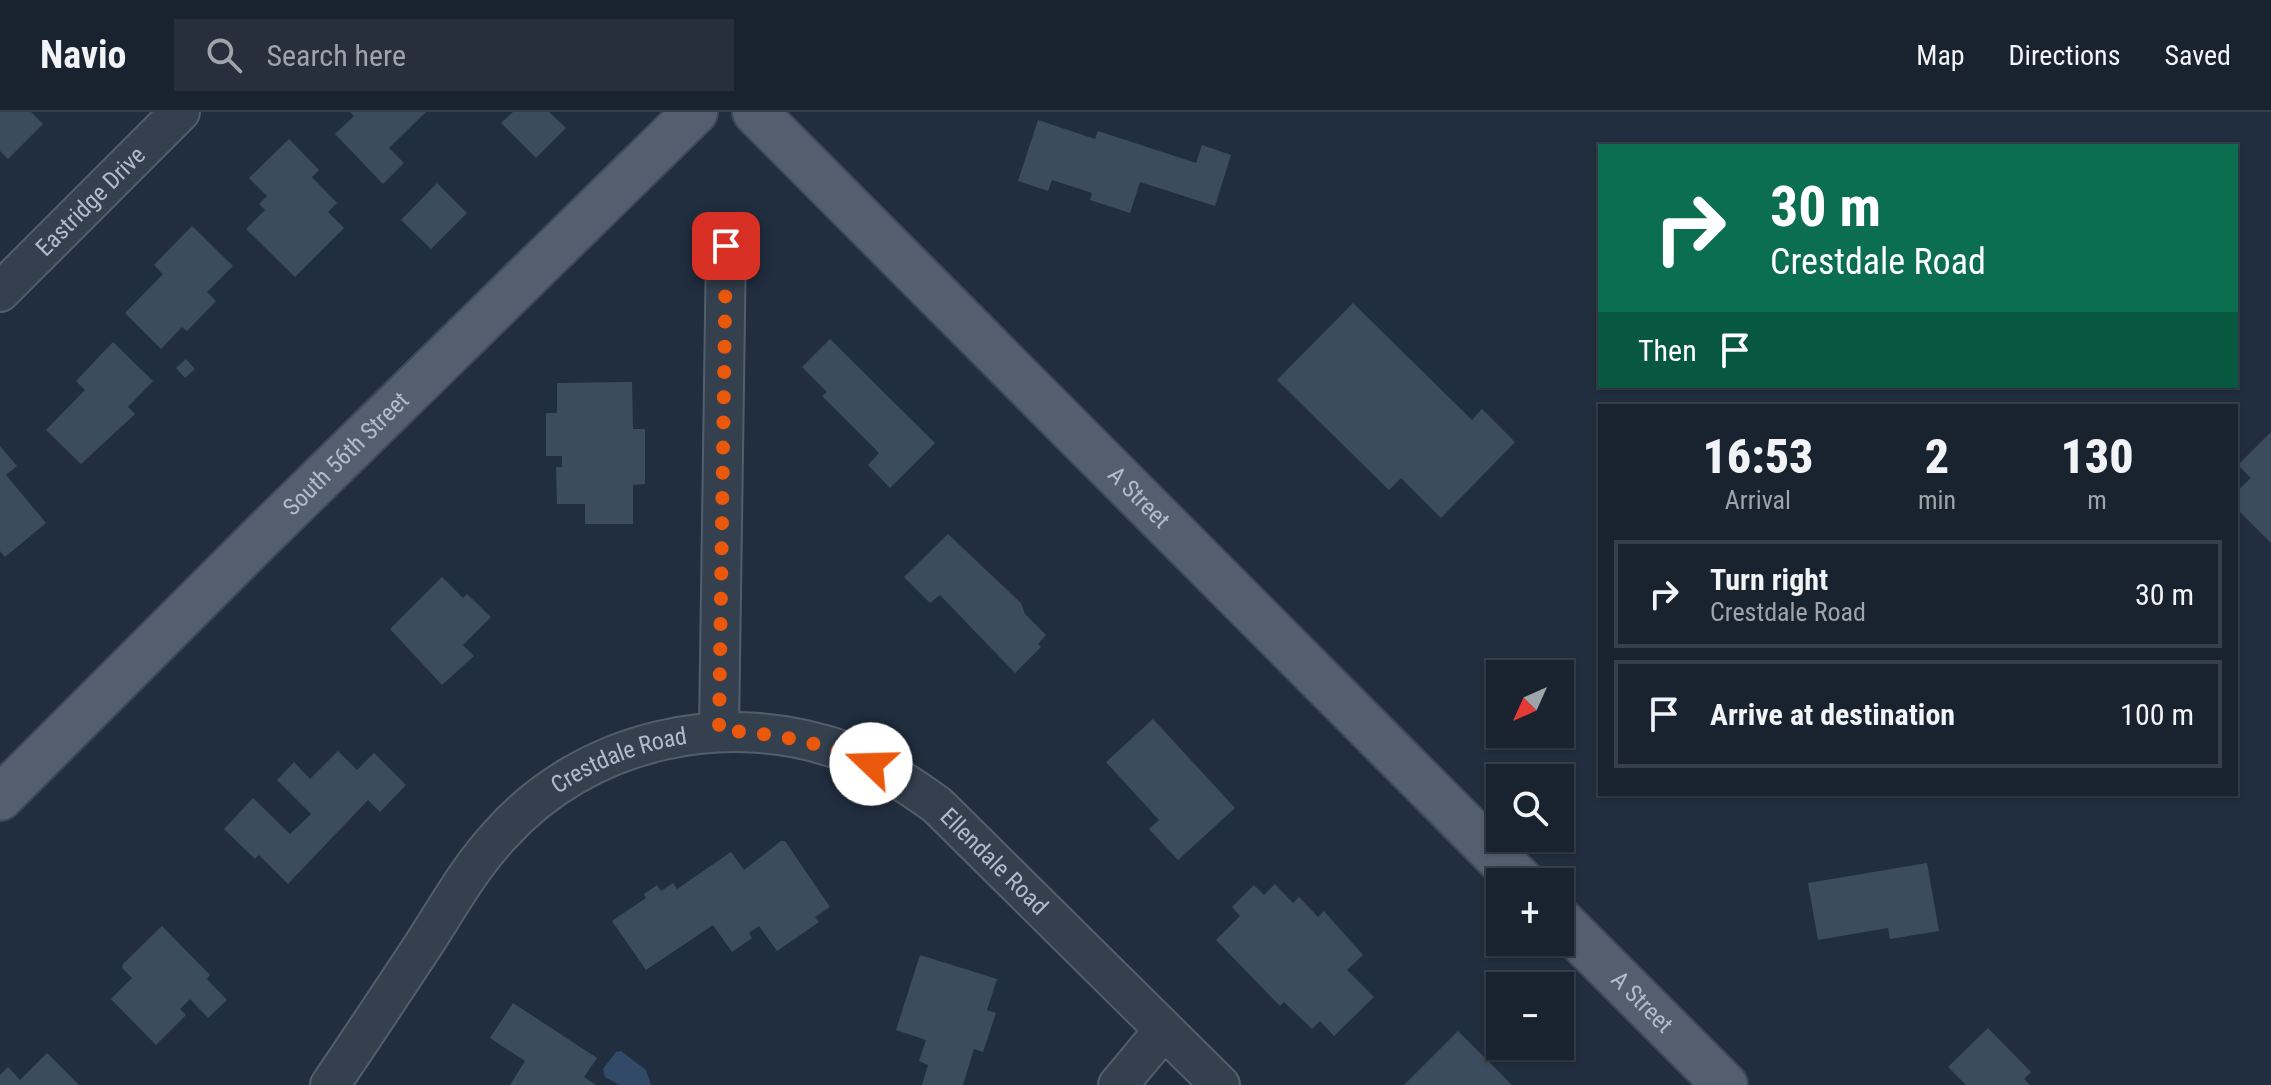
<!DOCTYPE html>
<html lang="en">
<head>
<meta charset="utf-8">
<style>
  body { margin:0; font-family:"Roboto Condensed",sans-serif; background:#262f3b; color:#f1f3f6; height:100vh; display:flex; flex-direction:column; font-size:30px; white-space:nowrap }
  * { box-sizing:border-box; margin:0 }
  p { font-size:26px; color:#9fa4aa }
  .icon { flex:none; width:44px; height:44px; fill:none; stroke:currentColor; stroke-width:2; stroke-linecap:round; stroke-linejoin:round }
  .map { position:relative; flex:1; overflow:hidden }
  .side { position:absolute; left:1598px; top:292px; width:640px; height:392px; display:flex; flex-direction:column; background:#19222f; border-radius:0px; box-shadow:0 2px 6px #0004,0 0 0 2px #373f4b }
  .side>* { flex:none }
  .guide { position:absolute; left:1598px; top:32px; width:640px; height:244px; border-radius:0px; box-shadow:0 2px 6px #0004,0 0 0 2px #373f4b; background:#0b6e4f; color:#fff; overflow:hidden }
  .needle { width:52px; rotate:225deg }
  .buttons { position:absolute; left:1486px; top:548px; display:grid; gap:16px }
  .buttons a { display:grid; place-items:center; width:88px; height:88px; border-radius:0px; background:#19222f; box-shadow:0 2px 6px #0004,0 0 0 2px #373f4b; font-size:40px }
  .pin { position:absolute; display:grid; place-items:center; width:68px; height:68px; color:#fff; margin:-34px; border-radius:16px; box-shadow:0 4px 12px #0006 }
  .me { position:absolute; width:88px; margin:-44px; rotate:291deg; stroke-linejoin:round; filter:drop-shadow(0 0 6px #0008) }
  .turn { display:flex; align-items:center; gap:28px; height:168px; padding:0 40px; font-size:36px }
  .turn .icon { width:104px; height:104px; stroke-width:2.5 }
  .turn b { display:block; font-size:56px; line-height:68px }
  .then { display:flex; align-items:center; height:76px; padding:0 40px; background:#0003; gap:16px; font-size:30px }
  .eta { display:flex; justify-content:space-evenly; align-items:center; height:136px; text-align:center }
  .eta b { font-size:48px; font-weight:800; line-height:56px }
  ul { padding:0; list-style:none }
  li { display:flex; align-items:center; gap:24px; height:108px; margin:0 16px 12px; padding:0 24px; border:4px solid #373f4b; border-radius:0px }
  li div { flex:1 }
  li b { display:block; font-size:30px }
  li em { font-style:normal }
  header { display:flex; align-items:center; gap:48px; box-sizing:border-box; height:112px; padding:0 40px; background:#19222f; border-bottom:2px solid #373f4b }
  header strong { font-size:38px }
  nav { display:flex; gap:44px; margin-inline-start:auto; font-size:28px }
  .search { width:560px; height:72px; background:#262f3b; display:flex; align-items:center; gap:20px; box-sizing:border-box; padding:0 28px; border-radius:0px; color:#9fa4aa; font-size:30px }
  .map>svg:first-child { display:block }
</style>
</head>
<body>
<header>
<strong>Navio</strong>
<div class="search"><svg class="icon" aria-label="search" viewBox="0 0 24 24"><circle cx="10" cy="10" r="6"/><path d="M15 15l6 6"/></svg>Search here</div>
<nav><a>Map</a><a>Directions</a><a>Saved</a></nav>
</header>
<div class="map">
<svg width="2271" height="973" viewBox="0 0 2271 973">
  <rect width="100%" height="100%" fill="#212e3f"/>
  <polygon fill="#334968" points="621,939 646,958 651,973 619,973 605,965 603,957 616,940"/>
  <g fill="#3c4c5f">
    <polygon points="0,0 31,0 43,12 8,47 0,39"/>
    <polygon points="350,0 426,0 389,36 404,51 383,72 335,22 354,4"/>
    <polygon points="513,0 549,0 566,16 536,46 501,11"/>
    <polygon points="1038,8 1095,27 1098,19 1196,51 1202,33 1231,43 1215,94 1140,70 1130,101 1090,88 1092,81 1052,68 1048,79 1018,69"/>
    <polygon points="289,27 319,58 312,65 337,91 328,100 344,116 295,165 246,117 265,98 259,92 267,84 249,66"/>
    <polygon points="437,71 467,101 431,137 401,108"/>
    <polygon points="192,114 233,154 207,180 216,189 187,219 182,215 161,237 125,201 163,162 154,153"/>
    <polygon points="1353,191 1472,308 1482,297 1515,330 1441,406 1401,366 1389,378 1277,268"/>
    <polygon points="830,227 935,331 890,376 868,353 879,341 822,284 827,280 802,255"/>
    <polygon points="113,230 153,269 128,295 135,302 81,352 46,318 85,278 76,269"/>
    <polygon points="186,247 195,257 185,266 176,256"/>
    <polygon points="632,270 633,317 645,317 645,372 633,373 633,412 585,412 585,392 557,392 556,355 562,355 562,344 546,344 546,301 557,301 557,271"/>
    <polygon points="2271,320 2271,431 2236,396 2236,380 2251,366 2238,353"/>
    <polygon points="0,334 17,354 6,363 46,411 5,445 0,439"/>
    <polygon points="948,422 1021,491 1025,502 1046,523 1038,532 1041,535 1015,561 940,483 930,491 904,465"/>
    <polygon points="442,465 463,486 467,482 491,505 463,533 474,544 442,573 390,517"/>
    <polygon points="1153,607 1235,696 1178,748 1149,717 1159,708 1106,650"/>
    <polygon points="338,639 357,658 374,641 406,673 380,700 368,688 288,772 259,743 255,747 224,717 253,686 290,722 311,702 277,668 294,650 310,667"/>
    <polygon points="781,729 785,729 830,795 815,805 819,810 777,839 759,814 749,821 752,826 732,840 713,813 646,858 612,809 646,786 644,782 657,773 661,779 673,771 677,777 731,740 744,758"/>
    <polygon points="1927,751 1939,819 1890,827 1888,816 1818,828 1808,771"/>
    <polygon points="1275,772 1293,791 1299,785 1318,805 1324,799 1363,843 1347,858 1374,885 1334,924 1320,909 1312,917 1284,890 1280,894 1216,828 1240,804 1232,795 1254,773 1264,783"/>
    <polygon points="162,814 210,863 207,867 227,888 208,906 190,887 180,897 186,903 156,933 111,887 132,866 122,856 123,852"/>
    <polygon points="920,843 997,867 987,898 996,901 983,940 974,937 963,973 922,973 928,953 919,949 926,928 896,918"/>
    <polygon points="513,891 597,946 584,965 596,973 510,973 525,949 490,926"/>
    <polygon points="1988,916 2031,960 2024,967 2030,973 1966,973 1948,955"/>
    <polygon points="1458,919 1512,973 1404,973"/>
    <polygon points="47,941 79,973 0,973 0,963 8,955 20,968"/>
  </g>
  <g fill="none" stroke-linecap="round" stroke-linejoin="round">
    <g stroke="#535e6d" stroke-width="42">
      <g id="minor">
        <path id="s1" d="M 0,180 L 180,0"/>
        <polyline points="719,618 726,134"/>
        <path id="s2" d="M 330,973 C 362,926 393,879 424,832 C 448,795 470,755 500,723 C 586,626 729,595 849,641 C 881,654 909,673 937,693 L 1220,973"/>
        <polyline points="1118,973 1164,918"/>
      </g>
    </g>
    <g stroke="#3e4958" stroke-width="48">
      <g id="major">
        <path id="s3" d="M 755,0 L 1522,770"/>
        <path id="s4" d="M 0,686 L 259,427 L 695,0"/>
        <path id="s5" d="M 1560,808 L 1725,973"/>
      </g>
    </g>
    <use href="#minor" stroke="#35404f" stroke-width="38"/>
    <use href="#major" stroke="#535f6f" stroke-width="44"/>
  </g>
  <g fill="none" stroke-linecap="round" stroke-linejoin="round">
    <path stroke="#ea580c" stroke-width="14" stroke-dasharray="0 25.2" d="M 726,134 L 719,618 C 771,621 824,630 871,652"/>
  </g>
  <g text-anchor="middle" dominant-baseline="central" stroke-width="8" stroke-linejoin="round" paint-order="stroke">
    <g font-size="24" fill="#b1bbca" stroke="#1a2534">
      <text stroke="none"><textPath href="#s1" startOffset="128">Eastridge Drive</textPath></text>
      <text stroke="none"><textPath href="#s4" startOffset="488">South 56th Street</textPath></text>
      <text stroke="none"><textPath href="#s3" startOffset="544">A Street</textPath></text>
      <text stroke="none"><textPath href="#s2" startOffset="446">Crestdale Road</textPath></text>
      <text stroke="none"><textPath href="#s2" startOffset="866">Ellendale Road</textPath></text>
      <text stroke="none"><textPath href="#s5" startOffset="116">A Street</textPath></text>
    </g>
  </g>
</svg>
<div class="buttons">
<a><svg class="needle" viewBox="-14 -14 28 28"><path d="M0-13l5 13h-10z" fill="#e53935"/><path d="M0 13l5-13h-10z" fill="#9fa4aa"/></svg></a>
<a><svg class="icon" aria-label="search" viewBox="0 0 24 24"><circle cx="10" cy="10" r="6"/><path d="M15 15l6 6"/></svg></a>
<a>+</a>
<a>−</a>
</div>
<div class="pin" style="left:726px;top:134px;background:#d93025"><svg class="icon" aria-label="arrive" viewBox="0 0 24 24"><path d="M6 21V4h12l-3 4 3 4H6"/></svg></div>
<svg class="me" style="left:871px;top:652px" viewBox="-20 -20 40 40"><circle r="19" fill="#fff"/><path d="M0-13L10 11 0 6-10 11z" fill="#ea580c"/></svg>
<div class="guide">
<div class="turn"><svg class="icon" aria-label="right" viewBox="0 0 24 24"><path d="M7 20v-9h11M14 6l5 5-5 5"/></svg><div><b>30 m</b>Crestdale Road</div></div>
<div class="then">Then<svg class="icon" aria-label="arrive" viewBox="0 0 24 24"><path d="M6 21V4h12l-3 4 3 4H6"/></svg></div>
</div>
<section class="side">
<div class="eta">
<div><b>16:53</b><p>Arrival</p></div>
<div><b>2</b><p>min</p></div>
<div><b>130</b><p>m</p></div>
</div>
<ul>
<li><svg class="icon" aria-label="right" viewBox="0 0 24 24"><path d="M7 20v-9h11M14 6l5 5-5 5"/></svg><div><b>Turn right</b><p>Crestdale Road</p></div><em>30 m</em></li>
<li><svg class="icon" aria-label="arrive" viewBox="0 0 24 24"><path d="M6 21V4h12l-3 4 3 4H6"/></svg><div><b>Arrive at destination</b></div><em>100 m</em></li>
</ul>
</section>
</div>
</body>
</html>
